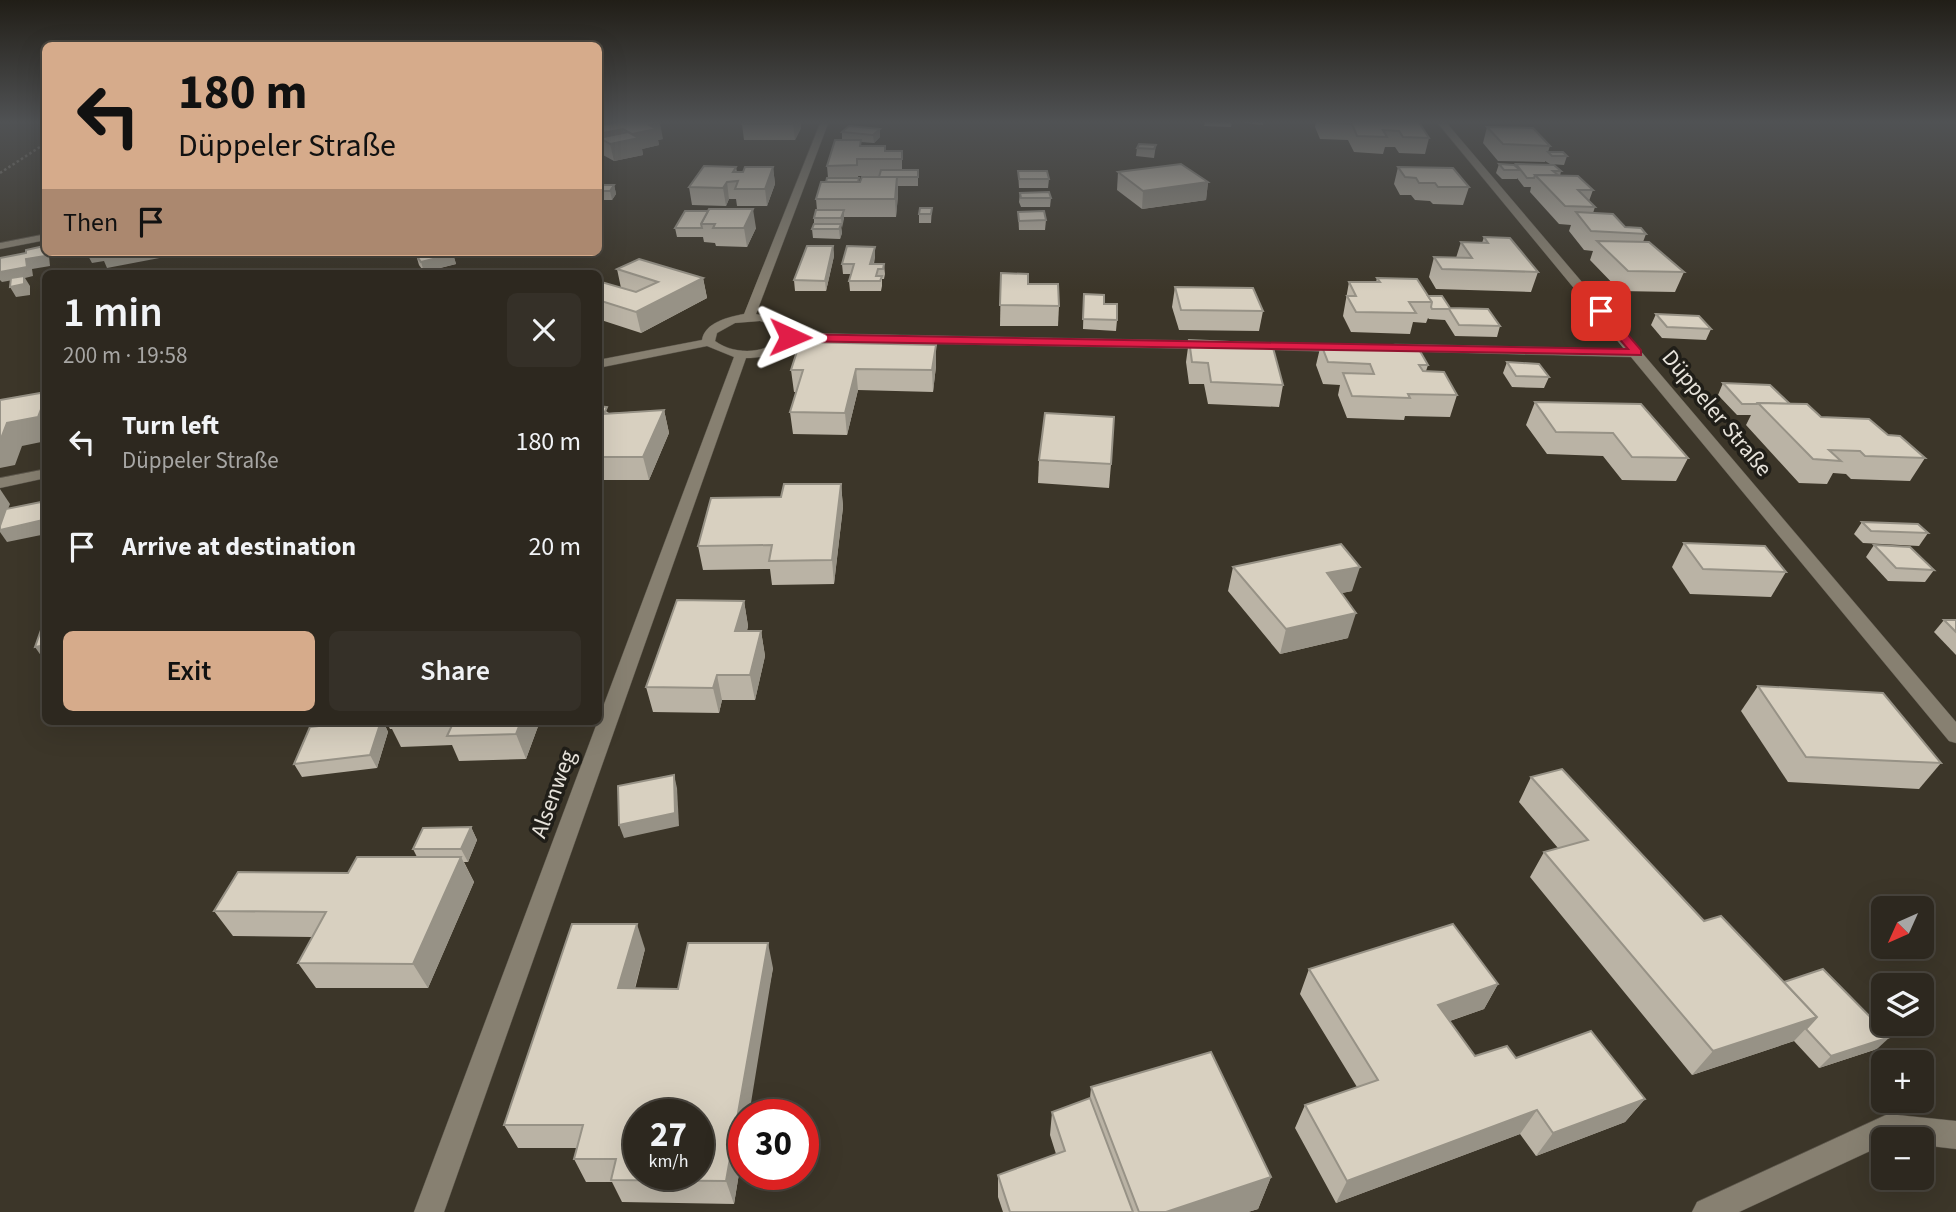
<!DOCTYPE html>
<html lang="en">
<head>
<meta charset="utf-8">
<style>
  body { margin:0; font-family:"Source Sans 3",sans-serif; background:#353028; color:#f1f3f6; height:100vh; display:flex; flex-direction:column; font-size:26px; white-space:nowrap }
  * { box-sizing:border-box; margin:0 }
  p { font-size:23px; color:#a7a6a4 }
  .icon { flex:none; width:38px; height:38px; fill:none; stroke:currentColor; stroke-width:2; stroke-linecap:round; stroke-linejoin:round }
  .map { position:relative; flex:1; overflow:hidden }
  .side { position:absolute; left:42px; top:270px; width:560px; height:455px; display:flex; flex-direction:column; background:#2d281f; border-radius:10px; box-shadow:0 7px 28px #0002,0 0 0 2px #48443d }
  .side>* { flex:none }
  .top-card { position:absolute; left:42px; top:42px; width:560px; height:214px; border-radius:10px; box-shadow:0 7px 28px #0002,0 0 0 2px #48443d; background:#d6ab8b; color:#111; overflow:hidden }
  .needle { width:46px; rotate:225deg }
  .buttons { position:absolute; left:1871px; top:896px; display:grid; gap:14px }
  .buttons a { display:grid; place-items:center; width:63px; height:63px; border-radius:10px; background:#2d281f; box-shadow:0 7px 28px #0002,0 0 0 2px #48443d; font-size:35px }
  .speed { position:absolute; left:623px; top:1099px; display:flex; gap:14px; font-size:35px; font-weight:700; text-align:center }
  .speed>* { display:grid; place-content:center; width:91px; height:91px; border-radius:50%; background:#2d281f; box-shadow:0 7px 28px #0002,0 0 0 2px #48443d; line-height:1 }
  .speed small { font-size:18px; font-weight:400 }
  .speed .limit { border:10px solid #d22; background:#fff; color:#111 }
  .pin { position:absolute; display:grid; place-items:center; width:60px; height:60px; color:#fff; margin:-30px; border-radius:14px; box-shadow:0 4px 10px #0006 }
  .me { position:absolute; width:77px; margin:-38px; rotate:91deg; stroke-linejoin:round; filter:drop-shadow(0 0 5px #0008) }
  .turn { display:flex; align-items:center; gap:24px; height:147px; padding:0 21px; font-size:32px }
  .turn .icon { width:91px; height:91px; stroke-width:2.5 }
  .turn b { display:block; font-size:49px; line-height:60px }
  .then { display:flex; align-items:center; height:66px; padding:0 21px; background:#0003; gap:14px; font-size:26px }
  .round { display:grid; place-items:center; flex:none; width:74px; height:74px; border-radius:10px; background:#353028 }
  .summary { display:flex; align-items:center; justify-content:space-between; height:119px; padding:0 21px }
  h1 { font-size:42px; font-weight:600; line-height:52px }
  .primary-button { display:flex; gap:14px; margin-top:auto; padding:14px 21px }
  .primary-button a { flex:1; height:80px; border-radius:10px; background:#d6ab8b; color:#111; font-size:28px; font-weight:600; line-height:80px; text-align:center }
  .primary-button a+a { background:#353028; color:#f1f3f6 }
  ul { padding:0; list-style:none }
  li { display:flex; align-items:center; gap:21px; height:105px; padding:0 21px }
  li div { flex:1 }
  li b { display:block; font-size:26px }
  li em { font-style:normal }
  .map>svg:first-child { display:block }
</style>
</head>
<body>
<div class="map">
<svg width="1956" height="1212" viewBox="0 0 1956 1212">
  <rect width="100%" height="100%" fill="#3c3629"/>
  <g fill="none" stroke-linecap="round" stroke-linejoin="round">
    <g stroke="#5a544a" stroke-width="1">
      <g id="minor">
        <path d="M 821,121 L 829,121 L 756,314 L 792,323 L 796,333 L 1210,341 L 1216,345 L 1210,349 L 792,341 C 780,354 763,358 746,358 L 444,1212 L 414,1212 L 734,357 L 707,346 L 598,368 L 598,360 L 702,340 C 705,322 729,317 744,314 ZM 760,321 L 783,328 L 785,332 C 771,355 735,356 715,341 L 717,333 L 735,323 Z"/>
        <polygon points="1436,121 1445,121 1956,722 1956,743 1949,741 1631,357 1391,351 1391,345 1395,344 1624,349"/>
        <polygon points="1248,342 1343,344 1349,348 1343,352 1244,349 1244,343"/>
        <polygon points="46,469 46,478 0,488 0,478"/>
        <polygon points="1888,1114 1956,1121 1956,1149 1922,1145 1922,1139 1883,1139 1883,1145 1739,1212 1692,1212 1697,1202"/>
      </g>
    </g>
    <g stroke="#5a544a" stroke-width="1">
      <polygon id="tertiary" points="46,234 46,240 0,249 0,243"/>
    </g>
    <polyline stroke="#7d786d" stroke-width="2.5" stroke-dasharray="2.5 2.5" stroke-linecap="butt" points="0,173 46,143"/>
    <use href="#minor" fill="#878071" fill-rule="evenodd"/>
    <use href="#tertiary" fill="#878071" fill-rule="evenodd"/>
  </g>
  <g fill="#bab3a5" fill-rule="evenodd">
    <polygon points="623,121 663,139 658,140 659,145 642,149 643,155 614,161 603,155 602,151 598,151 598,126"/>
    <polygon points="743,121 801,121 801,128 795,140 744,140 742,124"/>
    <polygon points="1205,121 1232,121 1231,127 1204,126"/>
    <polygon points="1245,121 1264,121 1263,125 1244,123"/>
    <polygon points="1316,121 1418,121 1429,138 1425,154 1399,153 1395,147 1385,147 1383,154 1354,152 1348,140 1320,139 1315,127"/>
    <path d="M 849,126 L 880,137 L 874,143 L 861,142 L 861,146 L 886,151 L 902,151 L 902,170 L 918,170 L 918,186 L 898,186 L 898,195 L 896,217 L 844,217 L 841,228 L 842,233 L 840,239 L 813,238 L 812,229 L 814,224 L 814,218 L 817,210 L 816,199 L 828,178 L 827,166 L 842,140 L 842,132 ZM 858,176 L 879,176 L 879,177 L 860,182 L 859,182 Z"/>
    <polygon points="1487,127 1550,146 1548,152 1567,156 1564,165 1550,164 1545,161 1545,162 1498,161 1483,143"/>
    <polygon points="1156,145 1154,158 1136,156 1137,148"/>
    <polygon points="1499,164 1515,166 1516,164 1561,171 1560,176 1593,190 1589,201 1595,207 1593,213 1625,227 1646,234 1643,242 1684,272 1675,292 1620,291 1590,260 1593,251 1584,250 1569,231 1571,225 1559,224 1530,192 1531,187 1524,187 1517,178 1517,179 1502,179 1496,173"/>
    <polygon points="736,167 737,172 773,167 775,184 767,206 737,206 736,199 729,199 726,206 692,205 689,187"/>
    <polygon points="1398,167 1469,187 1463,205 1433,204 1430,201 1415,200 1411,195 1400,195 1394,184"/>
    <polygon points="1018,171 1049,179 1048,188 1019,188"/>
    <polygon points="1118,172 1208,182 1206,200 1142,209 1117,190"/>
    <polygon points="598,185 614,185 616,194 612,200 598,200"/>
    <polygon points="1020,193 1051,198 1050,207 1021,207 1019,202"/>
    <polygon points="932,208 931,223 919,223 919,214"/>
    <polygon points="685,211 756,228 747,247 716,246 715,243 704,242 703,237 677,237 675,228"/>
    <polygon points="1018,212 1046,220 1045,230 1019,230"/>
    <polygon points="1484,237 1538,272 1531,292 1436,289 1429,277 1434,257 1456,258 1461,242 1482,243"/>
    <polygon points="833,246 834,256 826,291 795,291 794,280"/>
    <polygon points="875,247 875,256 874,264 884,264 885,274 884,279 882,279 882,286 881,291 850,291 849,281 851,274 843,274 842,264"/>
    <polygon points="453,254 456,264 424,272 419,265 416,255"/>
    <polygon points="617,269 703,278 707,298 641,333 598,319 598,281 621,288"/>
    <polygon points="1001,273 1028,284 1059,306 1058,326 1000,326"/>
    <polygon points="1377,278 1428,296 1450,308 1500,326 1497,337 1455,336 1445,320 1429,319 1428,318 1426,323 1413,322 1410,334 1351,332 1343,316 1349,282 1376,282"/>
    <polygon points="1175,287 1263,311 1259,331 1179,330 1172,307"/>
    <polygon points="1084,294 1104,304 1117,320 1116,331 1083,329"/>
    <polygon points="1656,314 1711,329 1706,340 1662,338 1651,325"/>
    <polygon points="1189,340 1283,385 1279,407 1208,404 1204,384 1189,384 1186,362"/>
    <polygon points="1321,344 1428,365 1426,371 1457,395 1450,417 1405,416 1404,420 1347,418 1338,395 1340,385 1323,384 1316,365"/>
    <polygon points="936,345 936,366 933,392 858,390 847,435 793,434 790,412 796,392 794,392 791,370"/>
    <polygon points="1507,362 1549,377 1544,388 1512,387 1503,373"/>
    <polygon points="1723,383 1790,404 1821,417 1888,435 1925,458 1910,481 1851,479 1846,474 1833,473 1827,484 1799,483 1746,425 1751,415 1737,415 1718,395"/>
    <polygon points="1535,402 1688,458 1676,481 1622,480 1603,456 1547,454 1526,425"/>
    <polygon points="598,406 609,413 664,410 669,433 649,480 599,480"/>
    <polygon points="1039,460 1111,464 1109,488 1038,483"/>
    <polygon points="841,484 843,507 834,584 772,585 770,569 703,570 698,546 781,497"/>
    <polygon points="1862,522 1928,533 1919,546 1863,543 1854,534"/>
    <polygon points="1684,543 1786,572 1771,597 1690,594 1672,567"/>
    <polygon points="1874,545 1934,570 1925,582 1888,581 1866,557"/>
    <polygon points="1233,567 1352,591 1341,593 1348,638 1280,654 1228,591"/>
    <polygon points="744,601 748,626 747,631 761,631 765,656 755,700 722,700 719,713 653,712 646,687"/>
    <polygon points="1944,620 1956,620 1956,655 1934,632"/>
    <polygon points="1758,686 1941,763 1919,789 1788,782 1741,711"/>
    <polygon points="363,721 383,721 388,732 377,768 302,777 294,764"/>
    <polygon points="386,721 540,721 526,759 459,761 452,745 401,747 392,729 390,729"/>
    <polygon points="1531,777 1704,921 1784,982 1877,1049 1819,1068 1794,1041 1692,1075 1530,877 1544,852 1558,848 1519,802"/>
    <polygon points="471,827 477,840 468,862 464,862 474,882 428,988 316,988 298,963 312,937 233,936 214,911 348,873 417,857 413,849"/>
    <polygon points="645,949 635,989 678,989 773,968 744,1115 744,1143 734,1204 622,1202 612,1182 586,1182 574,1159 577,1148 518,1148 504,1125"/>
    <polygon points="1309,969 1498,984 1484,1009 1450,1021 1475,1056 1516,1058 1645,1099 1625,1122 1536,1156 1520,1134 1336,1203 1295,1128 1305,1105 1357,1087 1300,994"/>
    <polygon points="1091,1087 1271,1177 1258,1209 1248,1212 1003,1212 998,1197 998,1175 1056,1154 1050,1135 1052,1112 1090,1098"/>
  </g>
  <g fill="#979286">
    <polygon points="795,121 801,121 801,128 795,140 793,124"/>
    <polygon points="660,123 663,139 658,140 659,145 642,149 643,155 614,161 610,144 599,138 602,151 598,151 598,134 623,129 625,141 632,134 649,125"/>
    <polygon points="880,129 880,137 874,143 873,135"/>
    <polygon points="773,167 775,184 767,206 765,189"/>
    <polygon points="897,177 898,195 896,217 895,199"/>
    <polygon points="727,182 729,199 726,206 723,188"/>
    <polygon points="1208,182 1206,200 1142,209 1143,191"/>
    <polygon points="614,185 616,194 612,200 610,191"/>
    <polygon points="753,209 756,228 747,247 744,228"/>
    <polygon points="844,210 844,219 842,228 841,218"/>
    <polygon points="841,224 842,233 840,239 839,229"/>
    <polygon points="44,246 46,252 47,252 49,256 50,266 32,269 33,276 25,278 30,286 30,295 16,297 10,287 24,278 2,282 0,280 0,272 26,259"/>
    <polygon points="833,246 834,256 826,291 825,281"/>
    <polygon points="875,247 875,256 871,274 870,264"/>
    <polygon points="86,252 169,252 170,256 107,268 104,261 92,263"/>
    <polygon points="453,254 456,264 424,272 421,262"/>
    <polygon points="703,278 707,298 641,333 636,312"/>
    <polygon points="936,345 936,366 933,392 932,370"/>
    <polygon points="856,369 858,390 847,435 845,413"/>
    <polygon points="46,396 46,441 22,446 15,465 0,468 0,441 7,423"/>
    <polygon points="664,410 669,433 649,480 643,457"/>
    <polygon points="841,484 843,507 834,584 832,560"/>
    <polygon points="0,489 10,504 0,529"/>
    <polygon points="46,510 46,534 7,542 0,532 0,530"/>
    <polygon points="1360,567 1352,591 1320,598 1327,573"/>
    <polygon points="744,601 748,626 740,656 735,631"/>
    <polygon points="1356,613 1348,638 1280,654 1286,629"/>
    <polygon points="761,631 765,656 755,700 750,675"/>
    <polygon points="46,645 46,660 44,660 35,647"/>
    <polygon points="717,675 722,700 719,713 713,688"/>
    <polygon points="381,721 383,721 388,732 377,768 370,755"/>
    <polygon points="521,721 540,721 526,759 516,734"/>
    <polygon points="674,775 677,788 679,826 624,838 619,825"/>
    <polygon points="471,827 477,840 468,862 461,849"/>
    <polygon points="461,857 474,882 428,988 413,964"/>
    <polygon points="637,924 645,949 628,1013 618,988"/>
    <polygon points="768,943 773,968 749,1115 744,1115 744,1143 734,1204 726,1181"/>
    <polygon points="1498,984 1484,1009 1426,1029 1438,1005"/>
    <polygon points="1817,1017 1794,1041 1692,1075 1713,1051"/>
    <polygon points="1890,1037 1877,1049 1819,1068 1831,1056"/>
    <polygon points="1645,1099 1625,1122 1536,1156 1553,1133"/>
    <polygon points="1537,1110 1520,1134 1336,1203 1347,1181"/>
    <polygon points="1271,1177 1258,1209 1248,1212 1166,1212"/>
  </g>
  <g fill="#d8d0c0" stroke="#979286" stroke-width="2" fill-rule="evenodd">
    <polygon points="623,121 657,121 660,123 649,125 656,129 632,134 623,129 598,134 598,126"/>
    <polygon points="743,121 795,121 793,124 742,124"/>
    <polygon points="1322,121 1418,121 1429,138 1403,137 1399,131 1383,130 1387,137 1357,136 1352,124 1323,123"/>
    <polygon points="849,126 880,129 873,135 842,132"/>
    <polygon points="1487,127 1533,128 1550,146 1503,144"/>
    <polygon points="628,132 639,138 610,144 599,138"/>
    <polygon points="835,140 861,140 860,146 885,146 885,151 902,151 902,159 857,159 857,165 827,166"/>
    <polygon points="1139,144 1156,145 1154,149 1137,148"/>
    <polygon points="1548,152 1563,152 1567,156 1552,156"/>
    <polygon points="1181,164 1208,182 1143,191 1118,172"/>
    <polygon points="1499,164 1514,165 1520,170 1504,170"/>
    <polygon points="1516,164 1554,165 1561,171 1553,171 1558,175 1535,175 1534,178 1527,178"/>
    <polygon points="704,166 736,167 733,172 743,172 745,167 773,167 765,189 735,189 738,181 727,182 723,188 689,187"/>
    <polygon points="1398,167 1453,168 1469,187 1438,187 1435,183 1419,183 1416,178 1405,177"/>
    <polygon points="881,170 918,170 918,177 879,177"/>
    <polygon points="1018,171 1047,171 1049,179 1019,179"/>
    <polygon points="1535,175 1578,176 1593,190 1578,190 1595,207 1565,206"/>
    <polygon points="862,177 897,177 895,199 816,199 821,182 860,182"/>
    <polygon points="827,178 859,178 858,182 826,182"/>
    <polygon points="598,185 614,185 610,191 598,191"/>
    <polygon points="1049,192 1051,198 1021,198 1020,193"/>
    <polygon points="920,208 932,208 931,214 919,214"/>
    <polygon points="709,209 753,209 744,228 713,228 715,224 701,224"/>
    <polygon points="816,210 844,210 841,218 814,218"/>
    <polygon points="685,211 708,211 701,224 702,228 675,228"/>
    <polygon points="1044,211 1046,220 1019,221 1018,212"/>
    <polygon points="1576,212 1613,214 1625,227 1641,228 1646,234 1591,231"/>
    <polygon points="814,224 841,224 839,229 812,229"/>
    <polygon points="1484,237 1510,238 1538,272 1442,269 1434,257 1472,258 1461,242 1488,243"/>
    <polygon points="1597,241 1649,242 1684,272 1628,271"/>
    <polygon points="44,246 45,256 26,259 27,267 0,272 0,258 26,253 26,250"/>
    <polygon points="807,246 833,246 825,281 794,280"/>
    <polygon points="847,246 875,247 870,264 884,264 883,269 878,269 876,276 882,276 880,281 849,281 854,264 842,264"/>
    <polygon points="431,252 451,252 453,254 421,262 416,255"/>
    <polygon points="639,259 703,278 636,312 598,300 598,281 636,292 658,282 617,269"/>
    <polygon points="1001,273 1028,274 1028,284 1058,284 1059,306 1000,305"/>
    <polygon points="24,276 24,284 10,287 11,278"/>
    <polygon points="1377,278 1417,279 1432,302 1409,302 1416,313 1356,312 1347,296 1356,296 1349,282 1380,282"/>
    <polygon points="1175,287 1253,288 1263,311 1181,310"/>
    <polygon points="1084,294 1104,295 1104,304 1117,304 1117,320 1083,319"/>
    <polygon points="1428,296 1442,296 1450,308 1488,309 1500,326 1459,325 1449,309 1432,309 1431,307 1432,302"/>
    <polygon points="1656,314 1699,316 1711,329 1667,327"/>
    <polygon points="1189,340 1272,344 1283,385 1211,382 1208,363 1192,362"/>
    <polygon points="800,342 936,345 932,370 856,369 845,413 790,412 803,370 791,370"/>
    <polygon points="1321,344 1417,346 1428,365 1419,365 1423,371 1444,372 1457,395 1408,394 1410,398 1352,396 1343,373 1374,374 1370,364 1328,362"/>
    <polygon points="1507,362 1539,364 1549,377 1516,376"/>
    <polygon points="1723,383 1770,385 1790,404 1758,403 1757,404 1742,404"/>
    <polygon points="46,392 46,396 38,417 7,423 0,441 0,400"/>
    <polygon points="1535,402 1641,404 1688,458 1632,457 1613,433 1556,432"/>
    <polygon points="1758,403 1807,404 1821,417 1869,419 1888,435 1900,436 1925,458 1865,456 1860,451 1829,450 1841,461 1813,459"/>
    <polygon points="598,406 607,407 604,414 664,410 643,457 598,457"/>
    <polygon points="1045,413 1114,417 1111,464 1039,460"/>
    <polygon points="784,484 841,484 832,560 769,561 772,545 698,546 711,498 781,497"/>
    <polygon points="46,501 46,510 43,520 0,530 0,526 6,509"/>
    <polygon points="1862,522 1918,524 1928,533 1871,531"/>
    <polygon points="1684,543 1765,546 1786,572 1703,569"/>
    <polygon points="1341,544 1360,567 1327,573 1356,613 1286,629 1233,567"/>
    <polygon points="1874,545 1910,547 1934,570 1896,568"/>
    <polygon points="677,600 744,601 735,631 761,631 750,675 717,675 713,688 646,687"/>
    <polygon points="1944,620 1956,620 1956,632"/>
    <polygon points="46,629 46,645 35,647 41,630"/>
    <polygon points="1758,686 1883,693 1941,763 1806,757"/>
    <polygon points="363,721 381,721 370,755 294,764 310,727"/>
    <polygon points="454,721 521,721 516,734 447,736"/>
    <polygon points="1562,769 1704,921 1721,916 1817,1017 1713,1051 1544,852 1588,840 1531,777"/>
    <polygon points="674,775 675,813 619,825 618,786"/>
    <polygon points="471,827 461,849 413,849 423,828"/>
    <polygon points="357,857 461,857 413,964 298,963 326,912 214,911 238,872 348,873"/>
    <path d="M 572,924 L 637,924 L 618,988 L 678,989 L 688,943 L 768,943 L 726,1181 L 611,1180 L 616,1159 L 574,1159 L 583,1125 L 504,1125 ZM 639,1115 L 698,1115 L 698,1174 L 639,1174 Z"/>
    <polygon points="1453,924 1498,984 1438,1005 1475,1056 1507,1046 1516,1058 1591,1031 1645,1099 1553,1133 1537,1110 1347,1181 1305,1105 1378,1080 1309,969"/>
    <polygon points="1823,969 1890,1037 1831,1056 1806,1029 1817,1017 1784,982"/>
    <polygon points="1211,1052 1271,1177 1166,1212 1139,1212 1091,1087"/>
    <polygon points="1090,1098 1133,1212 1010,1212 998,1175 1065,1151 1052,1112"/>
  </g>
  <linearGradient id="sky" x2="0" y2="1"><stop stop-color="#211e17"/><stop offset="0.42" stop-color="#505254"/><stop offset="1" stop-color="#505254" stop-opacity="0"/></linearGradient>
  <rect width="1956" height="291" fill="url(#sky)"/>
  <polygon fill="#e11d48" stroke="#92132f" stroke-width="2" points="1597,308 1605,308 1641,350 1641,355 790,341 784,337 790,334 1628,349 1597,313"/>
  <g text-anchor="middle" dominant-baseline="central" stroke-width="7" stroke-linejoin="round" paint-order="stroke">
    <g font-size="23" fill="#e7e3db" stroke="#201e18">
      <text transform="translate(1717 413) rotate(50)">Düppeler Straße</text>
      <text transform="translate(553 794) rotate(-70)">Alsenweg</text>
    </g>
  </g>
</svg>
<div class="buttons">
<a><svg class="needle" viewBox="-14 -14 28 28"><path d="M0-13l5 13h-10z" fill="#e53935"/><path d="M0 13l5-13h-10z" fill="#a7a6a4"/></svg></a>
<a><svg class="icon" aria-label="layers" viewBox="0 0 24 24"><path d="M12 4l9 5-9 5-9-5zM3 14l9 5 9-5"/></svg></a>
<a>+</a>
<a>−</a>
</div>
<div class="speed"><div>27<small>km/h</small></div><div class="limit">30</div></div>
<div class="pin" style="left:1601px;top:311px;background:#d93025"><svg class="icon" aria-label="arrive" viewBox="0 0 24 24"><path d="M6 21V4h12l-3 4 3 4H6"/></svg></div>
<svg class="me" style="left:790px;top:337px" viewBox="-20 -20 40 40"><path d="M0-17L14 15 0 8-14 15z" fill="#e11d48" stroke="#fff" stroke-width="4"/></svg>
<div class="top-card">
<div class="turn"><svg class="icon" aria-label="left" viewBox="0 0 24 24"><path d="M17 20v-9H6M10 6l-5 5 5 5"/></svg><div><b>180 m</b>Düppeler Straße</div></div>
<div class="then">Then<svg class="icon" aria-label="arrive" viewBox="0 0 24 24"><path d="M6 21V4h12l-3 4 3 4H6"/></svg></div>
</div>
<section class="side">
<div class="summary"><div><h1>1 min</h1><p>200 m · 19:58</p></div><a class="round"><svg class="icon" aria-label="close" viewBox="0 0 24 24"><path d="M6 6l12 12M18 6L6 18"/></svg></a></div>
<ul>
<li><svg class="icon" aria-label="left" viewBox="0 0 24 24"><path d="M17 20v-9H6M10 6l-5 5 5 5"/></svg><div><b>Turn left</b><p>Düppeler Straße</p></div><em>180 m</em></li>
<li><svg class="icon" aria-label="arrive" viewBox="0 0 24 24"><path d="M6 21V4h12l-3 4 3 4H6"/></svg><div><b>Arrive at destination</b></div><em>20 m</em></li>
</ul>
<div class="primary-button"><a>Exit</a><a>Share</a></div>
</section>
</div>
</body>
</html>
